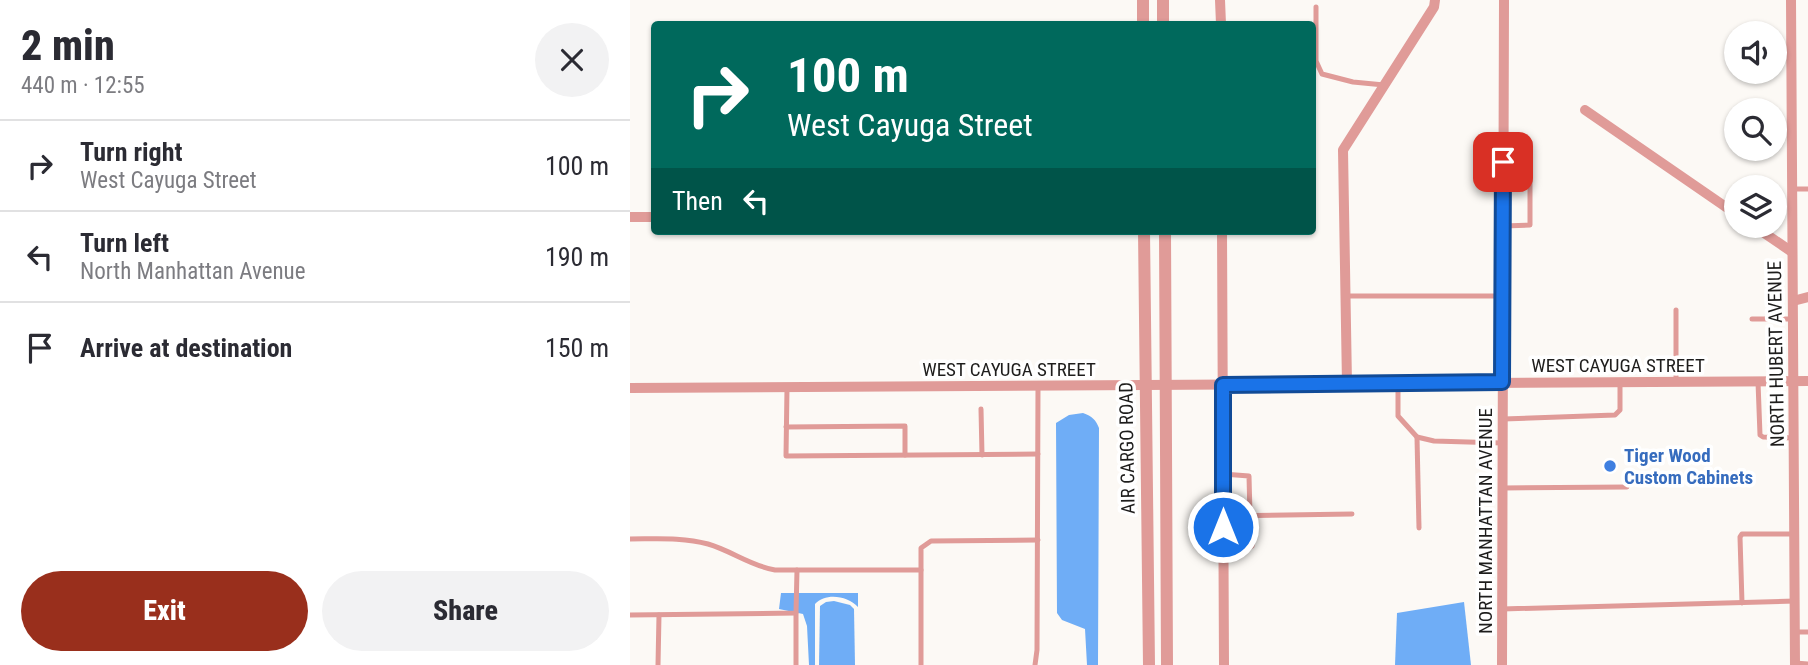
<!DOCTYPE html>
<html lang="en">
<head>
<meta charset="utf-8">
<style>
  body { margin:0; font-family:"Roboto Condensed",sans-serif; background:#f2f2f3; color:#2b2b33; height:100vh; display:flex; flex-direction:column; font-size:26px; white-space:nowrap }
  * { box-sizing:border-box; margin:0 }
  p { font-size:23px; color:#7c7c81 }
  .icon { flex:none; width:38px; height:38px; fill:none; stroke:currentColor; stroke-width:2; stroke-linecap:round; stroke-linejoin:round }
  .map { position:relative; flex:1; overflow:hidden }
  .panel { display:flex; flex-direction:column; background:#fff; width:630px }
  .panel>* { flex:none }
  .top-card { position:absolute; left:21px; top:21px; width:665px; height:214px; border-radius:7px; box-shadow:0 2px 5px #0004; background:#00695c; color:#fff; overflow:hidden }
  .controls { position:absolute; left:1094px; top:21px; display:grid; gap:14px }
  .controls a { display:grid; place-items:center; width:63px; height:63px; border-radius:50%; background:#fff; box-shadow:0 2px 5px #0004; font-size:35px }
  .pin { position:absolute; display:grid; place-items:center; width:60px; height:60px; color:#fff; margin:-30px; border-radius:14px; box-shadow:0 4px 10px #0006 }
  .me { position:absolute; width:77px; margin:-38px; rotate:0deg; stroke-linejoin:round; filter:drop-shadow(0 0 5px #0008) }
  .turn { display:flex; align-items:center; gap:24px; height:147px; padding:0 21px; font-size:32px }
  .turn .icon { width:91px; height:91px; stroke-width:2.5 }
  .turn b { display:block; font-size:49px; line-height:60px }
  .then { display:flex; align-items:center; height:66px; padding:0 21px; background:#0003; gap:14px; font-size:26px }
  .round { display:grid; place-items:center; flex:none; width:74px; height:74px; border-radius:37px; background:#f2f2f3 }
  .overview { display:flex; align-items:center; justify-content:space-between; height:119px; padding:0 21px }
  h1 { font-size:42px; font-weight:800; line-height:52px }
  .action { display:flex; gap:14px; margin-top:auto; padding:14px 21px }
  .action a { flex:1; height:80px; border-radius:42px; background:#992f1c; color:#fff; font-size:28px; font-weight:800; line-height:80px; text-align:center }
  .action a+a { background:#f2f2f3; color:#2b2b33 }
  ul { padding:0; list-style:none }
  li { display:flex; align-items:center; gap:21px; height:91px; padding:0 21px; border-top:2px solid #e1e1e2 }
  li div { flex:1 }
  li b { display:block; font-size:26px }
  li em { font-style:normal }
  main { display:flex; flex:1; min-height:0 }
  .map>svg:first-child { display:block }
</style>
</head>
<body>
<main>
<section class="panel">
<div class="overview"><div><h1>2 min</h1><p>440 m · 12:55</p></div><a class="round"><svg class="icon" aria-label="close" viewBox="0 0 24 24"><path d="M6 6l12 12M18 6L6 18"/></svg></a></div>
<ul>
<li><svg class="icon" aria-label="right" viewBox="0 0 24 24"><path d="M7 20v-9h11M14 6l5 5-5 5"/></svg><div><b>Turn right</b><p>West Cayuga Street</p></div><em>100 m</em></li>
<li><svg class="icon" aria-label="left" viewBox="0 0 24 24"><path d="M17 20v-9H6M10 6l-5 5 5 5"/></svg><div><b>Turn left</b><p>North Manhattan Avenue</p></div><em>190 m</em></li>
<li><svg class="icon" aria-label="arrive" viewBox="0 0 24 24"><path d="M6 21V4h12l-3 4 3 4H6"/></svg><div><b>Arrive at destination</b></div><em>150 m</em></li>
</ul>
<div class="action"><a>Exit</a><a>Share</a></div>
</section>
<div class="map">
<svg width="1178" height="665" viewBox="0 0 1178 665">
  <rect width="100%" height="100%" fill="#fcf9f5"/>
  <g fill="#6fadf6">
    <path d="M 453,413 C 462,416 466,420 469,428 L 468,665 L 457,665 L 455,629 L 432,620 L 427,613 L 426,423 L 439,415 Z"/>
    <path d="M 151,593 L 228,593 L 228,607 C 218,596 196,592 185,604 L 185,665 L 179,665 L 177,626 L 173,614 L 149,609 Z"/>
    <polygon points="204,601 220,605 224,609 225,665 189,665 190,606 196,602"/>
    <polygon points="834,602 841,665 765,665 767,613"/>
  </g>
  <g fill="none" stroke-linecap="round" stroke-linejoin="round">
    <g stroke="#e09b98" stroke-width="5">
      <polyline points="686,7 686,61 692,74 723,82 754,85"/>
      <polyline points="1162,189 1178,189"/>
      <polyline points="873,226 900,225 900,142 873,141"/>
      <polyline points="715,296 872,296"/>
      <polyline points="1046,310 1046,382"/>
      <polyline points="1122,319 1164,319"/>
      <polyline points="1128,382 1130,435 1133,437 1164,438"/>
      <polyline points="768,383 768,416 787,437 804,441 872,443"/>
      <polyline points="157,388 156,456 408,454"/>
      <polyline points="351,409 352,455"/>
      <polyline points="873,419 985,415 990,410 990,382"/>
      <polyline points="156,427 275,426 275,455"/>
      <polyline points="787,437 789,528"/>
      <polyline points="593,474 619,476 620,515"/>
      <polyline points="872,488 997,487"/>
      <polyline points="593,516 722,514"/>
      <polyline points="593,527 619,527 623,533 622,546 620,547 595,547"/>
      <path d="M 0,539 C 26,539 53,537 78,544 C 102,551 121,566 145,570 L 291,570"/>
      <polyline points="1112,603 1110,537 1112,534 1165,534"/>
      <polyline points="872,609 1165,601"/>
      <polyline points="166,613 166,665"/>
      <polyline points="0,615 166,613 167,570"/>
      <polyline points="1165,632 1178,632"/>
      <polyline points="1165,663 1178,664"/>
      <polyline points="28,665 29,615"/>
      <polyline points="291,665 291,548 301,541 408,540"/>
      <polyline points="405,665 407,650 408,386"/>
    </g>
    <g stroke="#e09b98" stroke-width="10">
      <polyline points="590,0 591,24"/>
      <polyline points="1161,0 1165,665"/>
      <polyline points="955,110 1106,214"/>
      <polyline points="0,217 24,217"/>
      <polyline points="1124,226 1162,252"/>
      <polyline points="592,231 594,665"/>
      <polyline points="1163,301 1178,297"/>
      <polyline points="717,384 713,150 804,7 805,0"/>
      <polyline points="0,388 1178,381"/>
      <polyline points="872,665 874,0"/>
    </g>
    <g stroke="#e09b98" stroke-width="12">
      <polyline points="513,0 513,24"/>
      <polyline points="533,0 533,24"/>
      <polyline points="514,231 519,665"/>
      <polyline points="535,231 537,665"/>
    </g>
  </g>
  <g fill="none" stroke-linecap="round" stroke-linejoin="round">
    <g stroke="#114b97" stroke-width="18">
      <polyline id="route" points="593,527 593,385 872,382 873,162"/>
    </g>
    <use href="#route" stroke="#1a73e8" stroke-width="12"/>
  </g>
  <circle fill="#3f7fe0" stroke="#fff" stroke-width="2.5" cx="980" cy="466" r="7"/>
  <g text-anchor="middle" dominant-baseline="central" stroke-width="7" stroke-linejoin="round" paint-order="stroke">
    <g font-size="19" fill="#1e1d1c" stroke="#fff">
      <text transform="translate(1146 354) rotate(-91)">NORTH HUBERT AVENUE</text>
      <text x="988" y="365">WEST CAYUGA STREET</text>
      <text x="379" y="369">WEST CAYUGA STREET</text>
      <text transform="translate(497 448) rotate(-91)">AIR CARGO ROAD</text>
      <text transform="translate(855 521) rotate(-90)">NORTH MANHATTAN AVENUE</text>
    </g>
    <g font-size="19" font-weight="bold" fill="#366cbe" stroke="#fff" text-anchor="start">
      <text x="994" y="455">Tiger Wood<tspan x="994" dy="22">Custom Cabinets</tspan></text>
    </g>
  </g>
</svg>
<div class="controls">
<a><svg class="icon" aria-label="sound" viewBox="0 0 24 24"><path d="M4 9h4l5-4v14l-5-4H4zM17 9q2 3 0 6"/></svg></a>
<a><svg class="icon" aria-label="search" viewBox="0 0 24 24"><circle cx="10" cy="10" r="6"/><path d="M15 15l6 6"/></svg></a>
<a><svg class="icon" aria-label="layers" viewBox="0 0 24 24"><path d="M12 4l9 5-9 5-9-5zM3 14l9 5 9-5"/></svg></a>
</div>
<div class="pin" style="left:873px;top:162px;background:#d93025"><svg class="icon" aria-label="arrive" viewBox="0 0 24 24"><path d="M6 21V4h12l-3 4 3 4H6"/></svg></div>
<svg class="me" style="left:593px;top:527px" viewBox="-20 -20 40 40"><circle r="17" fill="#1a73e8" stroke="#fff" stroke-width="3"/><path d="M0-11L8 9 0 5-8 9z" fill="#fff"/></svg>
<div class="top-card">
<div class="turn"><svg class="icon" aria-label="right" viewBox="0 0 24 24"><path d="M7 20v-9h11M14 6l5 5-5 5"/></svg><div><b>100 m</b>West Cayuga Street</div></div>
<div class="then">Then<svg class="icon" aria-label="left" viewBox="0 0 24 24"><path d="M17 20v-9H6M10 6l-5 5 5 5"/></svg></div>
</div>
</div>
</main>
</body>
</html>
